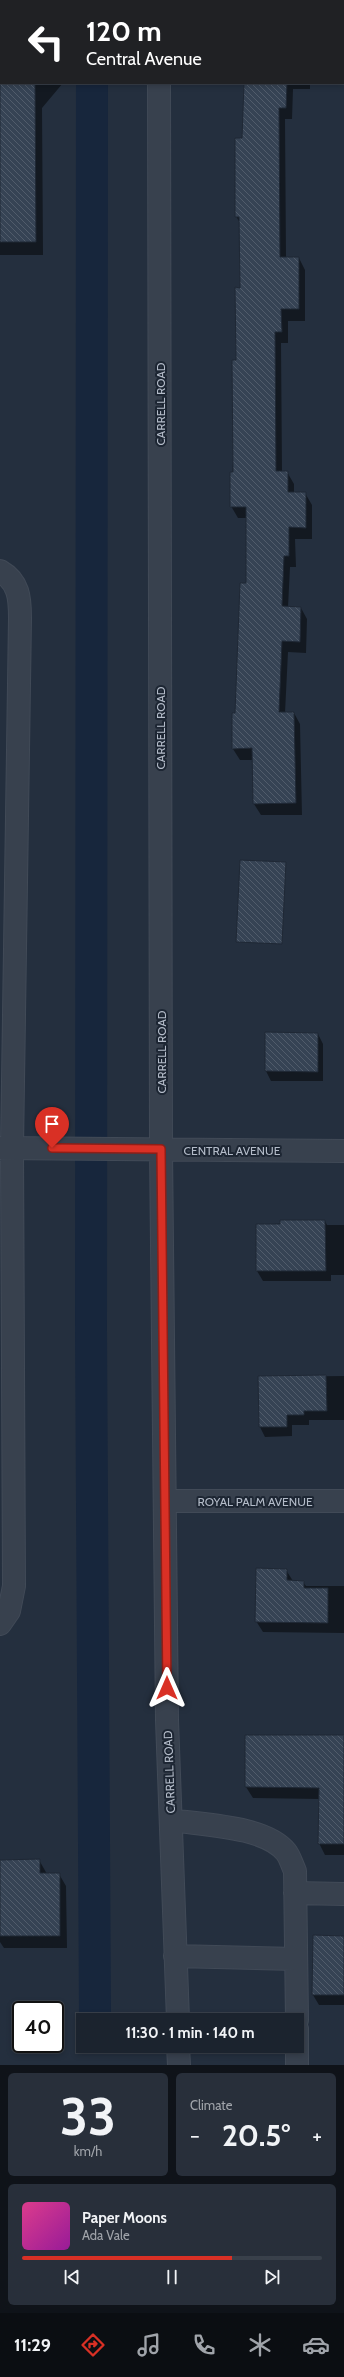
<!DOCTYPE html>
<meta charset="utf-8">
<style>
:root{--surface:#1b232e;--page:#282f3a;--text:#f1f3f6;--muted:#a0a4aa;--line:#39404a;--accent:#d93025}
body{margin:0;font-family:Cabin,sans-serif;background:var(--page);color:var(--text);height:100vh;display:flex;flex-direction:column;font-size:15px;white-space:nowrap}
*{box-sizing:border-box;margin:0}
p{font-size:13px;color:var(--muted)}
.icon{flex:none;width:22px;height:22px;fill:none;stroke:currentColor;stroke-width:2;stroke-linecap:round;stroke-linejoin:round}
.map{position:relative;height:2065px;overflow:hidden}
.side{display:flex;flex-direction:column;gap:8px;padding:8px;background:#0f1319;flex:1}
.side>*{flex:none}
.banner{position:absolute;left:0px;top:0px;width:344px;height:84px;box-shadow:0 2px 6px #0003,0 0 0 1px var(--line);background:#202124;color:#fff;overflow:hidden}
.speed{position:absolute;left:12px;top:2001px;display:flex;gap:8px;font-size:20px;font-weight:700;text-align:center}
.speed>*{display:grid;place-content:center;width:52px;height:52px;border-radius:50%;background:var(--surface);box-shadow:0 2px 6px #0003,0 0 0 1px var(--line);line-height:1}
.speed .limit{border:2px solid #111;border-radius:6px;background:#fff;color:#111}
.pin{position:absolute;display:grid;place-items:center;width:34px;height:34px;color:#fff;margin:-41px -17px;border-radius:50% 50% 50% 0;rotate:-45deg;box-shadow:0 0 4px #0007}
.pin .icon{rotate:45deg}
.me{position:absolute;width:44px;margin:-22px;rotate:0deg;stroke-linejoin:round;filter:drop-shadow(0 0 3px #0008)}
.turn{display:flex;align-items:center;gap:14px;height:84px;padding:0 20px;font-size:18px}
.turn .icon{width:52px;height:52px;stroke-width:2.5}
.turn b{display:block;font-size:28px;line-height:34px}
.big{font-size:30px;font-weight:700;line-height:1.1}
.side .card{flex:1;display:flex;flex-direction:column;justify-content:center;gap:6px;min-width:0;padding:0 14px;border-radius:6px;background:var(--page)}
.side .dial{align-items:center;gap:0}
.dial b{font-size:52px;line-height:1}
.song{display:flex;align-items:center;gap:12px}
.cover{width:48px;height:48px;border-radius:6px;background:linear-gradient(135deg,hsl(330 70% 55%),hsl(300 70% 35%))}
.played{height:4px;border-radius:2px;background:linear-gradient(90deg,var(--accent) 70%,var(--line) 70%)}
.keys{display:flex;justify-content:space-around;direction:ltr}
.heat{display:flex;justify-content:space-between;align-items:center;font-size:22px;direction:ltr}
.side .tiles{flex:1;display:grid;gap:8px;grid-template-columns:1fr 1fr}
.card:last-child{grid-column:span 2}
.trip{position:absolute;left:76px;top:2013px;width:228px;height:40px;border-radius:0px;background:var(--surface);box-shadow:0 2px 6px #0003,0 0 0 1px var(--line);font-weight:700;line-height:40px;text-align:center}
.menu{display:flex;height:64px;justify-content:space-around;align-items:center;background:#0b0e12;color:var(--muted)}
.menu .icon{width:28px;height:28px}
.menu .active{color:var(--accent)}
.menu b{font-size:18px;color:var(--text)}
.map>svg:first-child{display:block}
.shadow{fill:#0007}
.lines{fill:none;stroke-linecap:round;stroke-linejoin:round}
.canal{stroke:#17263c;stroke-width:32}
.building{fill:url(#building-back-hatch);stroke:#1f2835}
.minor-casing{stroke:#414a57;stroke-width:24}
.minor{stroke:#38414e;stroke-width:22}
.route-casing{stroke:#8d1f18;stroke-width:10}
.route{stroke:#d93025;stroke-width:7}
.labels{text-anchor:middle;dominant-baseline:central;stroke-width:4;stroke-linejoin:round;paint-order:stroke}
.street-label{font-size:12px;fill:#b4bcc9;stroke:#1d2633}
</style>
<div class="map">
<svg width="344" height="2065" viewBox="0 0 344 2065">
<defs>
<pattern id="building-back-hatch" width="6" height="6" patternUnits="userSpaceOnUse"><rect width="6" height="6" fill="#364354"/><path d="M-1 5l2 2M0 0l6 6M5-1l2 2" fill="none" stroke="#515c6b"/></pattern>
</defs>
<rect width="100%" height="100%" fill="#242f3e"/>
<path class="shadow" d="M 234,0 L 304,0 L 234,1 Z
M 0,58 L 1,83 L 63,83 L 42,108 L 43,255 L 0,255 Z
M 245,83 L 310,83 L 310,89 L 293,89 L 292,119 L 285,119 L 286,258 L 299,258 L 305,270 L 305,321 L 288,321 L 288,343 L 281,343 L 282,472 L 287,472 L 294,484 L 294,493 L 305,493 L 312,505 L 312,539 L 295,539 L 296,567 L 290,567 L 288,607 L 301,608 L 307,619 L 306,653 L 288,652 L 285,713 L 294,713 L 300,724 L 302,815 L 261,815 L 254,804 L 253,760 L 240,760 L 233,749 L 247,584 L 247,518 L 238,518 L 231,506 L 241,289 L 240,223 L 236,216 L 243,139 Z
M 266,1033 L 318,1034 L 323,1044 L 323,1081 L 271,1081 L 266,1071 Z
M 325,1221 L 327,1225 L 344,1225 L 344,1275 L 331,1275 L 331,1281 L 263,1281 L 257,1271 L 257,1225 Z
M 344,1376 L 344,1420 L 309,1420 L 309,1425 L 292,1425 L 292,1436 L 265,1437 L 260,1427 L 259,1377 Z
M 286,1570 L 293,1581 L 303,1582 L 306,1586 L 344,1586 L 344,1633 L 263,1632 L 256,1621 Z
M 344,1736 L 344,1855 L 325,1855 L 319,1843 L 319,1799 L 253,1798 L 246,1787 Z
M 39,1860 L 47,1874 L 59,1874 L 66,1886 L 67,1948 L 4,1948 L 0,1942 L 0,1861 Z
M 344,1937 L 344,2005 L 319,2005 L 313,1995 Z"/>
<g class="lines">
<path class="canal" d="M 92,1 L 92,0
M 92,83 L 91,1331 L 95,2013"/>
</g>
<path class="building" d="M 0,83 L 35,83 L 36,242 L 0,242 Z
M 244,83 L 287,83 L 286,108 L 279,108 L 280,257 L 299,257 L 299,309 L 281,309 L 282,332 L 275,332 L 276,471 L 288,471 L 288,492 L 306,492 L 306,528 L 289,527 L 289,556 L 284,556 L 282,606 L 301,607 L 300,642 L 282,641 L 279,712 L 294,712 L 296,803 L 253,804 L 252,748 L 232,749 L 232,713 L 235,713 L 240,583 L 246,583 L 246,507 L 230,507 L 230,472 L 233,472 L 232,360 L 236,360 L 235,287 L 240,288 L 239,217 L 235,217 L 235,138 L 242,138 Z
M 240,860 L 286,862 L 282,944 L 236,942 Z
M 265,1032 L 318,1033 L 318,1072 L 265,1071 Z
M 280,1220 L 325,1220 L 326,1271 L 256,1271 L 256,1224 L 280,1224 Z
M 326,1375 L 327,1411 L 304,1411 L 304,1415 L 287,1415 L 287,1427 L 259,1427 L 258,1376 Z
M 256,1568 L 287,1569 L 287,1580 L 304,1581 L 304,1588 L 328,1588 L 328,1623 L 255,1622 Z
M 245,1735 L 344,1735 L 344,1844 L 318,1844 L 319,1788 L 245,1787 Z
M 40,1859 L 40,1873 L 60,1873 L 60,1936 L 0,1936 L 0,1860 Z
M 313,1935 L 344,1936 L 344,1995 L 312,1995 Z"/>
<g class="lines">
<defs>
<path id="minor" d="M 18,0 L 18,1
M 159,0 L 159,1
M 0,46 L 1,46
M 159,83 L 161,1149 L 167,1720 L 178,2020
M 0,571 C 19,582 20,598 20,618 L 12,1148 L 14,1586 L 9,1611 L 0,1624
M 0,1148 L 344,1151
M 166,1501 L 344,1501
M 171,1820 C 203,1825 265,1826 286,1852 C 290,1857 292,1865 295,1871 L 297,2020
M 295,1893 L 344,1894
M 175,1956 L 296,1959
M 297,2029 L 297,2065
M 178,2046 L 179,2065"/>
</defs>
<use href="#minor" class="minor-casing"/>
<use href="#minor" class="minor"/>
</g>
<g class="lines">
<defs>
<path id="route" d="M 52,1148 L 161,1149 L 167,1688"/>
</defs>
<use href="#route" class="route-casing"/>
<use href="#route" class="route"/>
</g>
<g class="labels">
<g class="street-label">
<text transform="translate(160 404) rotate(-90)">CARRELL ROAD</text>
<text transform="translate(160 728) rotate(-90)">CARRELL ROAD</text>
<text transform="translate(161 1052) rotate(-90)">CARRELL ROAD</text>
<text x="232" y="1150">CENTRAL AVENUE</text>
<text x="255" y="1501">ROYAL PALM AVENUE</text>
<text transform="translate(169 1772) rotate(-92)">CARRELL ROAD</text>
</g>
</g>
</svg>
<div class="speed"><div class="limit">40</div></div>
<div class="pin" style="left:52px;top:1148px;background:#d93025"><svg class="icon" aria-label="arrive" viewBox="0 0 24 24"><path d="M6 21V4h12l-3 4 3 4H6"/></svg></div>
<svg class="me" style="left:167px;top:1688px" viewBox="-20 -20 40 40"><path d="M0-17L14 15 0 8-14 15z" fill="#d93025" stroke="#fff" stroke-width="4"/></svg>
<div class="trip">11:30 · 1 min · 140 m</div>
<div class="banner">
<div class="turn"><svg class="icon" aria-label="left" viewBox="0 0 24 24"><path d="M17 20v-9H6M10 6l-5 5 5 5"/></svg><div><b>120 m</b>Central Avenue</div></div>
</div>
</div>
<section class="side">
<div class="tiles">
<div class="card dial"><b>33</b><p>km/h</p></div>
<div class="card"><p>Climate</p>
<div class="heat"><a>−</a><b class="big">20.5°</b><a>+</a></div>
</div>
<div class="card">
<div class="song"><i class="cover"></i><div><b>Paper Moons</b><p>Ada Vale</p></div></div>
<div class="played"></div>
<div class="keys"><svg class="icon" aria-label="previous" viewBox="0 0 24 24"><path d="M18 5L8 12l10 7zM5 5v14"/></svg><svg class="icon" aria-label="pause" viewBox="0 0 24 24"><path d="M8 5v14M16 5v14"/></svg><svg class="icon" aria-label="next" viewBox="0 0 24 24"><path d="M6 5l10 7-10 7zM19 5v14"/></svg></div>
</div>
</div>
</section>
<nav class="menu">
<b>11:29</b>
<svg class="icon active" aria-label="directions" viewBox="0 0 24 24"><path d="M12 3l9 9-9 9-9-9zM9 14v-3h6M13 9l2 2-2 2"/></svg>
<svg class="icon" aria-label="music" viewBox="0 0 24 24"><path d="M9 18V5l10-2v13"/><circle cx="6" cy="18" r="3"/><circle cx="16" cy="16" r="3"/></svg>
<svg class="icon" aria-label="phone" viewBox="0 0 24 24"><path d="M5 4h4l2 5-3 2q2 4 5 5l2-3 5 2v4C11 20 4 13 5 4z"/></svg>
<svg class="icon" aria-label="climate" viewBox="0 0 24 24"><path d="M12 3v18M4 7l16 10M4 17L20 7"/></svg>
<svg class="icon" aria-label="car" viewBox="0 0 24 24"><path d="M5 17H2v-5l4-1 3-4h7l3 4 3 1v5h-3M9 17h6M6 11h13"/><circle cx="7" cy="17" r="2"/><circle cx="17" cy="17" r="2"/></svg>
</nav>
